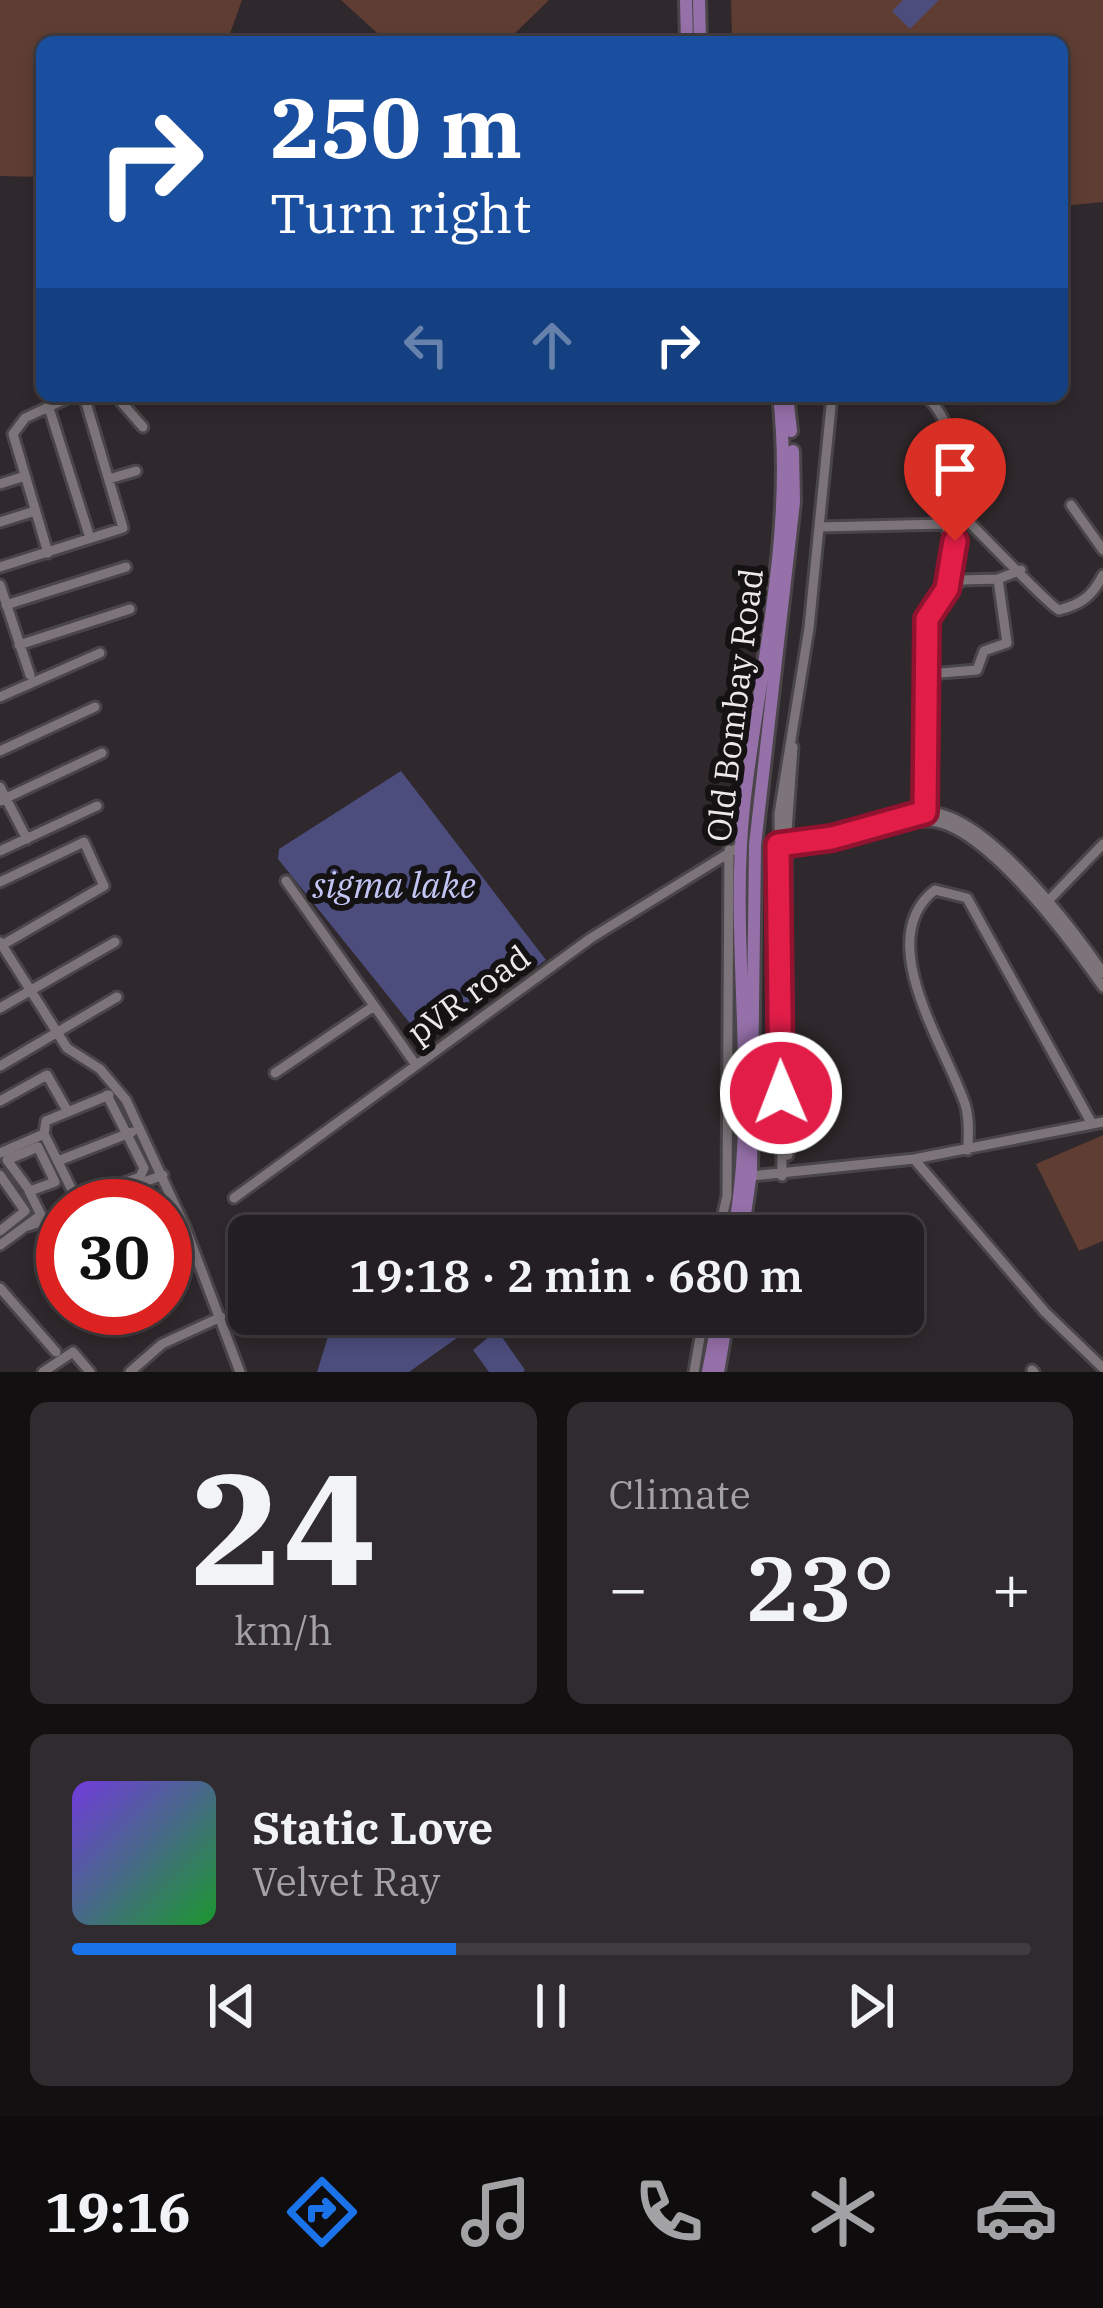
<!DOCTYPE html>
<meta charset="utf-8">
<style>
:root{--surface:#231e21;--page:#2f2b2e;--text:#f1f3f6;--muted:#a3a2a5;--line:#403c3f;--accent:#1a73e8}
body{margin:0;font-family:"IBM Plex Serif",serif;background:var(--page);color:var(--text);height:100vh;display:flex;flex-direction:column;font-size:45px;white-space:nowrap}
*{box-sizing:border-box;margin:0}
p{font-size:39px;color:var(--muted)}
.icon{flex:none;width:66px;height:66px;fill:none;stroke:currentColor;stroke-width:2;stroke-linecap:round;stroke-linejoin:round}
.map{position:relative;height:1372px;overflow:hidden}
.drawer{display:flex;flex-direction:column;gap:30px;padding:30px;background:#131012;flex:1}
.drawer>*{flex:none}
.hud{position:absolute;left:36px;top:36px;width:1032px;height:366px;border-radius:18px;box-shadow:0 6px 18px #0003,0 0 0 3px var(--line);background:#1a4fa0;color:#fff;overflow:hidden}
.speed{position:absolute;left:36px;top:1179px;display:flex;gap:24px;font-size:60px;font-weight:700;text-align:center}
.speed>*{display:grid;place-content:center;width:156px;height:156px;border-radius:50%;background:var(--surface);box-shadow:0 6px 18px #0003,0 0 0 3px var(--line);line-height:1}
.speed .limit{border:18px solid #d22;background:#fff;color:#111}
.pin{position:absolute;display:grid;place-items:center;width:102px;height:102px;color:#fff;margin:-123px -51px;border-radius:50% 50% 50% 0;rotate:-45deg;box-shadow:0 0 12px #0007}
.pin .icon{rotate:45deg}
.me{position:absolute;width:132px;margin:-66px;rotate:359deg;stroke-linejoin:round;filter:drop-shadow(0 0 9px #0008)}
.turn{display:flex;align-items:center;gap:42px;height:252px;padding:0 36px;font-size:54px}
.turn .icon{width:156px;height:156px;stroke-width:2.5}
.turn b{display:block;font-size:84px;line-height:102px}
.lanes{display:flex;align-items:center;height:114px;padding:0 36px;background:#0003;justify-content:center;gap:60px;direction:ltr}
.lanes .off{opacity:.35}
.big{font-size:90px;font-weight:600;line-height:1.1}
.drawer .card{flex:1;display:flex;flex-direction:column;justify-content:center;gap:18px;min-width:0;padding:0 42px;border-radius:18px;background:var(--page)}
.drawer .dial{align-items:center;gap:0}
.dial b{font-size:156px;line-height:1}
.song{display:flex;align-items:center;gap:36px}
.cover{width:144px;height:144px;border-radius:18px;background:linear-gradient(135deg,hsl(260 70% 55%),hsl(130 70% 35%))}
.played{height:12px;border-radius:6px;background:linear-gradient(90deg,var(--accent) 40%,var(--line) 40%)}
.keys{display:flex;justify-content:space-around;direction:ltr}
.heat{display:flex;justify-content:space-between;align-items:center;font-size:66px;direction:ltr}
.drawer .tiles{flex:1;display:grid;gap:30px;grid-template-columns:1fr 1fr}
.card:last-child{grid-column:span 2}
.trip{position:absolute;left:228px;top:1215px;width:696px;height:120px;border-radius:18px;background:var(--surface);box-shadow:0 6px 18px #0003,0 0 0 3px var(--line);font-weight:600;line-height:120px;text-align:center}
.menu{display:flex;height:192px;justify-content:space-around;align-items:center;background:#0e0c0d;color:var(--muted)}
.menu .icon{width:84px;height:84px}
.menu .on{color:var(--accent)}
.menu b{font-size:54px;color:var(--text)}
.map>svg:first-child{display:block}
.green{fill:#5f3d32}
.water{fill:#4c4d7c}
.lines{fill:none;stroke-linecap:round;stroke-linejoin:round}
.minor-casing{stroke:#4a4548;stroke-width:15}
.major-casing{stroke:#4a4548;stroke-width:18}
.minor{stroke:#7c7479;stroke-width:9}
.major{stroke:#9570a9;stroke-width:12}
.route-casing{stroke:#92132f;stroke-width:30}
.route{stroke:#e11d48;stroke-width:21}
.labels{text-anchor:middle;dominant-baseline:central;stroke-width:12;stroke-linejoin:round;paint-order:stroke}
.street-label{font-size:33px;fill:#ede8eb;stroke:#151214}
.water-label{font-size:36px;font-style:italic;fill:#c3c5f4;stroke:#151214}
</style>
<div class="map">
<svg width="1103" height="1372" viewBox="0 0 1103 1372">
<rect width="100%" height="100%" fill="#2f282c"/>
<path class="green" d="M 0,0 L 242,0 L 227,42 L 42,42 L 42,177 L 0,176 Z
M 341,0 L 549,0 L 506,42 L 387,42 Z
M 731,0 L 1103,0 L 1103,202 L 1062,206 L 1062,42 L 732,42 Z
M 1103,1135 L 1103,1241 L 1079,1251 L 1036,1164 Z"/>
<path class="water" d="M 903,0 L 939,0 L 910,29 L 892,11 Z
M 401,771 L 546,960 L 425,1042 L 278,859 L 279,849 Z
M 335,1314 L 482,1314 L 474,1326 L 409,1372 L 317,1372 Z
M 497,1330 L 525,1370 L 523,1372 L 489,1372 L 473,1350 Z"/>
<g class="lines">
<defs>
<path id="minor" d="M 116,396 L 143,427
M 926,396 C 953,421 962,471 953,506 C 970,522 1049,606 1059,610 C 1082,604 1092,596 1103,575
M 49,408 L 90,538
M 109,479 L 136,471
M 0,484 L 25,476
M 1071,505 L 1103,550
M 0,522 L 35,511
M 820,527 L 945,524
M 48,553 L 13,434 L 25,418 L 72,396
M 0,567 L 123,528 L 84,396
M 0,585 L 30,675
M 947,589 L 957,554 L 945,524 L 953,506
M 6,605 L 126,567
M 19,645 L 130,609
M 929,674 L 977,670 L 984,651 L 1007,643 L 998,579
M 0,697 L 100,653
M 0,751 L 95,707
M 0,787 L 27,839
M 0,801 L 102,753
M 925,812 L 928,612 L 962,580 L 998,579 L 1021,570
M 871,827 C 888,823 908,813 926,812 C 983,810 1074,929 1103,973
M 0,851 L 97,806
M 782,853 C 829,845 879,822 926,821 C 982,819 1073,944 1103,987
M 286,881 L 416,1065
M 0,882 L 84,842 L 104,886 L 2,945
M 1051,898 L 1103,844
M 0,942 L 67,1048 L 100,1069 L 126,1100 L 185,1227 L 240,1372
M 0,1008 L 115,942
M 0,1066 L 117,997
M 275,1073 L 374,1006
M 0,1101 L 47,1075 L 68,1112
M 44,1134 L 77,1200 L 140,1177 L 144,1168 L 107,1095
M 38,1147 L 55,1182 L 30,1191 L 7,1160 Z
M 968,1150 C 968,1135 970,1119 965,1104 C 946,1047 871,939 935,890 L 967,898 L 1092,1124
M 0,1153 L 44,1134 L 46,1121 L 109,1095
M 788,1155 L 786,845 L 793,747
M 914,1159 L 1045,1312 L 1103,1368
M 58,1161 L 132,1132
M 0,1175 L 25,1211 L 0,1231
M 751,1176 L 914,1159 L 1103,1122
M 782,1176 L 779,814 L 809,628 L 832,396
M 117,1192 L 163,1175
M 234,1198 L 591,938 L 742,845
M 28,1226 L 44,1221 L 29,1191
M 679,1236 L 720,1223
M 718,1236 L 727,1196 L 729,850
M 0,1245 L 41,1215
M 0,1288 L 56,1352
M 1032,1370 L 1034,1372
M 43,1372 L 73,1352 L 90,1372
M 130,1372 L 162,1344 L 221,1317
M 694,1372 L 704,1314"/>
<path id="major" d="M 686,0 L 687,42
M 699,0 L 700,42
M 787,396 L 791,431
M 733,1236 C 760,1094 729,948 744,806 C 759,668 795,535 779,396
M 742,1236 L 751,1172 L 755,845 L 794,502 L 793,451
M 708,1372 L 719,1314
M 718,1372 L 728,1314"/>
</defs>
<use href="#minor" class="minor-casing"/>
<use href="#major" class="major-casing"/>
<use href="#minor" class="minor"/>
<use href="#major" class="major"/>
</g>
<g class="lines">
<defs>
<path id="route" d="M 781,1093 L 778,845 L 832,838 L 925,812 L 927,619 L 947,589 L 955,541"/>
</defs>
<use href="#route" class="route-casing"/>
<use href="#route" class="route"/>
</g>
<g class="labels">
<g class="street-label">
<text transform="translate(734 705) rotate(-83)">Old Bombay Road</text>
<text transform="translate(468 994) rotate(-36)">pVR road</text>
</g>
<g class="water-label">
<text x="394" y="884">sigma lake</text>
</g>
</g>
</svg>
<div class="speed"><div class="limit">30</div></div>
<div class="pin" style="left:955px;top:541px;background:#d93025"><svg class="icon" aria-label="arrive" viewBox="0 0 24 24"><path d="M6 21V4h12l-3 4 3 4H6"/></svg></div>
<svg class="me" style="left:781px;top:1093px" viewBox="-20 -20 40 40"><circle r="17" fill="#e11d48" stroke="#fff" stroke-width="3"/><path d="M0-11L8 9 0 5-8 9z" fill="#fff"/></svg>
<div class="trip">19:18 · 2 min · 680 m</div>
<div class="hud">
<div class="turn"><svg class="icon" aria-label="right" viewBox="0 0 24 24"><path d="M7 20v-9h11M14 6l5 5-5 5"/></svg><div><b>250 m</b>Turn right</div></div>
<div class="lanes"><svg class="icon off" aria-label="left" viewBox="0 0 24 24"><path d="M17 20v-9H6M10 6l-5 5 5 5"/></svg><svg class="icon off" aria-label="ahead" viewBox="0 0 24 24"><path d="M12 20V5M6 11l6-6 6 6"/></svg><svg class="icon" aria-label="right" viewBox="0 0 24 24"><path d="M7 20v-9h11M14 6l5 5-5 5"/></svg></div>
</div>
</div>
<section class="drawer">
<div class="tiles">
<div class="card dial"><b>24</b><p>km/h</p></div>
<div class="card"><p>Climate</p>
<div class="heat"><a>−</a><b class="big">23°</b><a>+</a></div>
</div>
<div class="card">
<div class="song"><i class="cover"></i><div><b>Static Love</b><p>Velvet Ray</p></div></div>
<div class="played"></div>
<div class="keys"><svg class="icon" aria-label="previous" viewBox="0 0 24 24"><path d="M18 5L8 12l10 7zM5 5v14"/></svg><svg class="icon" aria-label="pause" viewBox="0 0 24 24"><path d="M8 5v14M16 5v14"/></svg><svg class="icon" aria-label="next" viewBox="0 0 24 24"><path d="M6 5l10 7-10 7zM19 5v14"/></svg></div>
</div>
</div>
</section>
<nav class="menu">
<b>19:16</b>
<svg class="icon on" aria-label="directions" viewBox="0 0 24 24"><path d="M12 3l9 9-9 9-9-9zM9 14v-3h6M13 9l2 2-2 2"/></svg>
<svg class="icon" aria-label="music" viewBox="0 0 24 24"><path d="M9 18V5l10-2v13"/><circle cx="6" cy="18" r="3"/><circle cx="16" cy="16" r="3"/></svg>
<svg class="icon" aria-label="phone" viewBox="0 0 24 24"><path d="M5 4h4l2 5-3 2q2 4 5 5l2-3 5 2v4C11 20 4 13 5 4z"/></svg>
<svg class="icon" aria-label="climate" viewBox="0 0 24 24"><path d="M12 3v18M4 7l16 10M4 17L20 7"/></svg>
<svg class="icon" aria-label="car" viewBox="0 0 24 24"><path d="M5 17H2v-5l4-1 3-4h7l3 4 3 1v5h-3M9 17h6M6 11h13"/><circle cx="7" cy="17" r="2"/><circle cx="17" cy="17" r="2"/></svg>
</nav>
